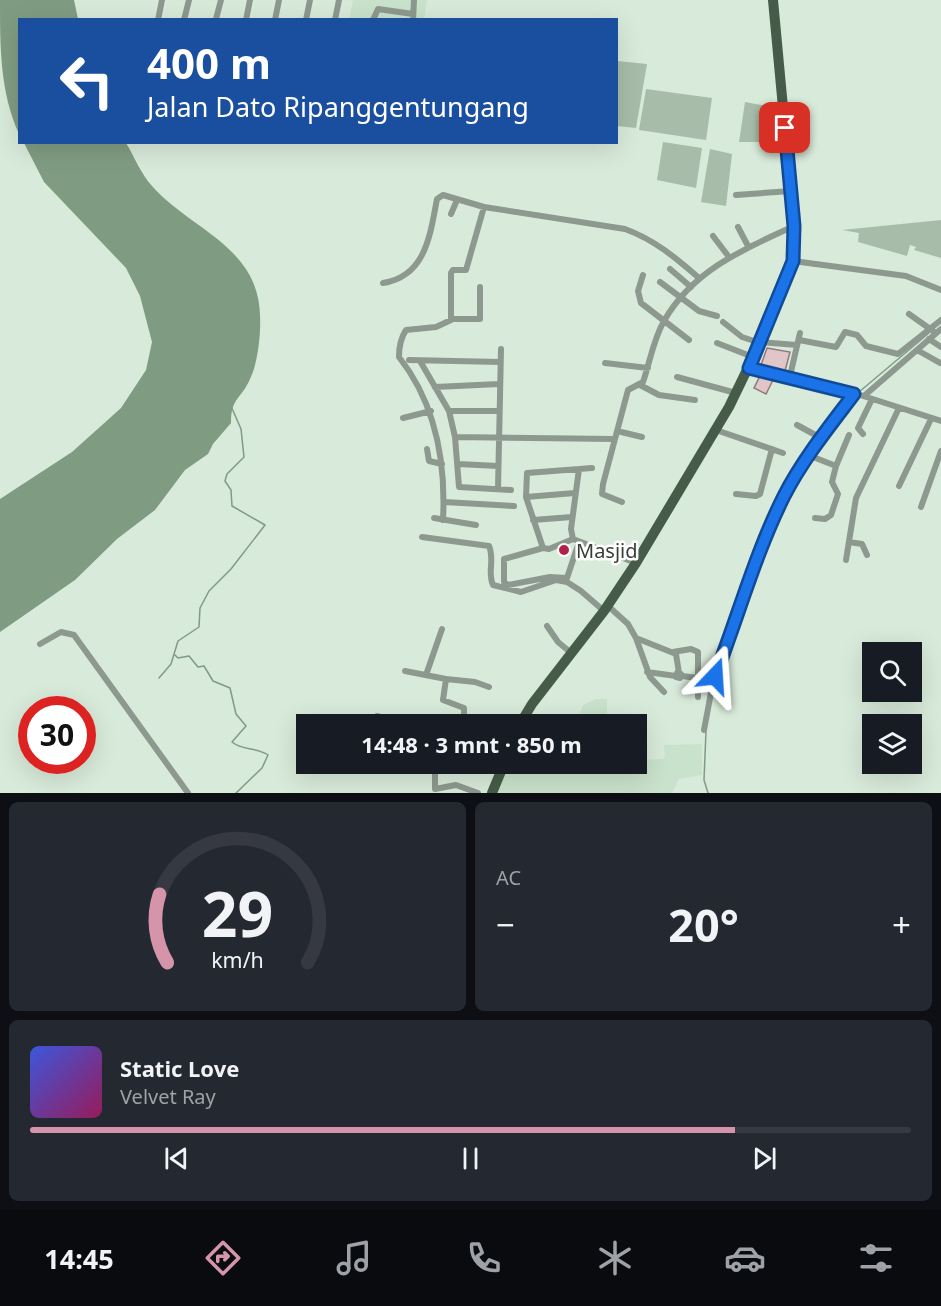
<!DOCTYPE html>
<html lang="id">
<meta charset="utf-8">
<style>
:root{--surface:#171b24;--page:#242831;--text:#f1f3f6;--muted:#9ea1a6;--line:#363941;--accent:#d594aa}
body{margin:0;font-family:"Noto Sans",sans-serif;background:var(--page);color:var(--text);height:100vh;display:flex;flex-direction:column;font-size:22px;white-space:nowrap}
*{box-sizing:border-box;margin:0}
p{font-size:20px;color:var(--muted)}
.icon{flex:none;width:33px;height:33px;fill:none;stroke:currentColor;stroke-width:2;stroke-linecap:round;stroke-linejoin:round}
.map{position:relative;height:793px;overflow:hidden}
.side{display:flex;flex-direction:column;gap:9px;padding:9px;background:#0d0f14;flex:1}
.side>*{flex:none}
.hud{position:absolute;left:18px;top:18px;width:600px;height:126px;border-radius:0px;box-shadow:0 6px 24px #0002;background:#1a4fa0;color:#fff;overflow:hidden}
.buttons{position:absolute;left:862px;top:642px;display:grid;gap:12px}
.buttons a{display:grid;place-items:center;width:60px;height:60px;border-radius:0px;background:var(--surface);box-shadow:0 6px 24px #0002;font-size:30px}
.speed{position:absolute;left:18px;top:696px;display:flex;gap:12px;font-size:30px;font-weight:700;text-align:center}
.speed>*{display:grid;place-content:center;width:78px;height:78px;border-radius:50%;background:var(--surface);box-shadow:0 6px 24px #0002;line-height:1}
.speed .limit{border:9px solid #d22;background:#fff;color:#111}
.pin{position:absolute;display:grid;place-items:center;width:51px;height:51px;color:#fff;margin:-26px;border-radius:12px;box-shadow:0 3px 9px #0006}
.me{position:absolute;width:66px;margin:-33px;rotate:20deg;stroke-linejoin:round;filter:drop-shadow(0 0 4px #0008)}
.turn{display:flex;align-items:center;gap:21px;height:126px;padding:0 30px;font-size:27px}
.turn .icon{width:78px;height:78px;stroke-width:2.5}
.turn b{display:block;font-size:42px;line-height:51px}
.big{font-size:45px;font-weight:700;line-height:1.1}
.side .tile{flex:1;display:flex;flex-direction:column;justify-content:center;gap:9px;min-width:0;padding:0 21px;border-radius:9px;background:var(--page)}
.side .dial{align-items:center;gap:0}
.dial svg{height:156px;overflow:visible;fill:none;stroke:var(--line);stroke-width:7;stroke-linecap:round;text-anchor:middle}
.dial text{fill:var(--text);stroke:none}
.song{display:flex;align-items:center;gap:18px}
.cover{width:72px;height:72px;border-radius:9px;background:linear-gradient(135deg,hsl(230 70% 55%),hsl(330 70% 35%))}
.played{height:6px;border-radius:3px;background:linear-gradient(90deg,var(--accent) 80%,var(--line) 80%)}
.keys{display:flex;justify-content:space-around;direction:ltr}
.heat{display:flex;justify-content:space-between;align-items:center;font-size:33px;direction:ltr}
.side .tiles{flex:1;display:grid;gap:9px;grid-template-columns:1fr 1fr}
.tile:last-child{grid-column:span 2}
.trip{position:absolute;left:296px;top:714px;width:351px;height:60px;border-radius:0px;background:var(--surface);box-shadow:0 6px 24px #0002;font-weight:700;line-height:60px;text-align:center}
.dock{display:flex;height:96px;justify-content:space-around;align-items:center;background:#090b0e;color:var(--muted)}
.dock .icon{width:42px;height:42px}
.dock .on{color:var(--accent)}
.dock b{font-size:27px;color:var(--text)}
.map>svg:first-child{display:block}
.built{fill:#c9e2cb}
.green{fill:#a7bda9}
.water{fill:#7f9c82}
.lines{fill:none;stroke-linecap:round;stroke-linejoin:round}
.stream{stroke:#7f9c82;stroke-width:1.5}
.building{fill:#e0c6c9;stroke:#91797c;stroke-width:1.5}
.minor{stroke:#8d998e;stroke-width:6}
.primary{stroke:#465c48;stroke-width:10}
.route-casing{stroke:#114b97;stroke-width:15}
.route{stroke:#1a73e8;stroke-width:10}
.poi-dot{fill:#b2204c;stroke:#fff;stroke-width:2}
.labels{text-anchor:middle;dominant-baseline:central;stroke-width:5;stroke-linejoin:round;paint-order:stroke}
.poi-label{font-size:20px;fill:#383f38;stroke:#fff;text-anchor:start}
</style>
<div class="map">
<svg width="941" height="793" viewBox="0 0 941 793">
<rect width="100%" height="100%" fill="#d8ead9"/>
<path class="built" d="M 353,0 L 427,0 L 424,19 L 349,20 Z
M 596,699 L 607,699 L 607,724 L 576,724 L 583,705 Z
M 702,744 L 702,775 L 679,779 L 672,793 L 497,793 L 510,764 L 636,764 L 636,760 L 663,759 L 665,757 L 664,745 Z"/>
<path class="green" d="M 617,61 L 647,64 L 636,128 L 617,126 Z
M 646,89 L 712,98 L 706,140 L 639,130 Z
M 745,102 L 772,107 L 774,142 L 739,142 Z
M 663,142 L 702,148 L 696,188 L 657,180 Z
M 710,149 L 732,154 L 726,206 L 701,202 Z
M 941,220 L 941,258 L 914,250 L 916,247 L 910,245 L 907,256 L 858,242 L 859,233 L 842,230 Z"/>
<path class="water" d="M 0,0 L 74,0 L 78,19 L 20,20 L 19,134 C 0,92 0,47 0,0 Z
M 24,143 L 126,143 C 134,156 141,174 152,186 C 191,230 258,246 260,315 C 261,333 258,363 250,379 C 241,400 231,397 231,423 L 213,444 L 208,454 L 185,470 L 155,510 L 117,539 L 75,580 L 0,632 L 0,499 L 72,452 L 121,408 L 146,370 L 152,342 L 140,296 L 126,268 L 44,182 Z"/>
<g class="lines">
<path class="stream" d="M 859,392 L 929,333
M 834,426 L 857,396
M 768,539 L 811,459
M 175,655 L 178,658 L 189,656 L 198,667 L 204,666 L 213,681 L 230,688 L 236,714 L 246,726 L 232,742 C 243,751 256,747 268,755 L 262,768 L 236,793
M 159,678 L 171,664 L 178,641 L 199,627 L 200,608 L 209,591 L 231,569 L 265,525 L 232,506 L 231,490 L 225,481 L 227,474 L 244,457 L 241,429 L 231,406
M 706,731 L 704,780 L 708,793"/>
</g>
<path class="building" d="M 767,348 L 790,352 L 785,371 L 761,365 Z
M 760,376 L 773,380 L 766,394 L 754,388 Z"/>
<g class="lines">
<path class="minor" d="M 216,19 L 221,0
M 158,20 L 162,0
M 184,20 L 189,0
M 246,20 L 250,0
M 275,20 L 279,0
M 306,20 L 310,0
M 335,20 L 339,0
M 373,20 L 378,9 L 413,14
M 413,20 L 414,0
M 736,195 L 791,191
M 451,214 L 457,200
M 738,227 L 748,246
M 713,236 L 729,257
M 793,261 L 906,276 L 941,290
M 670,269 L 691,287
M 643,275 L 638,291 L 641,303 L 689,340
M 660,282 L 699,311 L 717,316
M 383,283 C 426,276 430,235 437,199 L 443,195 L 484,207 L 625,229 C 655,240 676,258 699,278
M 909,314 L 933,331
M 451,319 L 480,319 L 480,287
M 723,322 L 742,337 L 760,343
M 929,339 L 941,347
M 799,340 L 836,347 L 845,332 L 857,335 L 866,346 L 898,354 L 941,320
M 760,342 L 797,345
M 717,343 L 753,357
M 917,350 L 940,363
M 409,360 L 500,362
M 420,361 L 449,411 L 455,437 L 459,487 L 511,490
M 605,363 L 648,368
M 749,368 L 857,394 L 941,421
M 677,377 L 736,393
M 789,380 L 800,333
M 640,385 L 659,395 L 695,400
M 435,387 L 499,384
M 864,396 L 941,329
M 449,411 L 499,411
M 403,418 L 431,411
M 797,425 L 821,438
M 716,430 L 783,453
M 617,431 L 642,437
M 863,434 L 858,428 L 872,399
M 455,437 L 614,439
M 427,449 L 429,461 L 442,464
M 808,455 L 836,466 L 832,482 L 838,494 L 831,515 L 825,519 L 815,518
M 458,464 L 498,466
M 836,466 L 849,435
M 579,469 L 571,529 L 573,539 L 636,563
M 899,486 L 931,419
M 498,489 L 501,349
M 736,494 L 756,496 L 760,494 L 772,449
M 526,497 L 575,493
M 444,502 L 514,506
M 622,502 L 602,494 L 603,484 L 628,390 L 643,382 C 650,362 653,340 664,321 C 693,270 744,249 794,226
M 921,507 L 941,451
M 434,518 L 476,525
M 443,520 C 446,461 436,404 399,357 C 399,347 400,339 406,330 L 436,327 L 451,320 L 451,273 L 453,270 L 466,270 L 484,207
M 533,520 L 572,517
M 422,537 L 489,546 C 495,560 487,572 493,585 L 521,592 L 556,580 L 567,582 L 581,591 L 604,611
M 573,539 L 549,549 L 543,548 L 526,497 L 527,473 L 592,468
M 849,542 L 862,544 L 867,555
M 543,548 L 504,559 L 504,582 L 508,585 L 550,577 L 567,578 L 579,542
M 846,560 L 856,498 L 899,408
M 607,605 L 628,624 L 636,638 L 676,654 L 679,673
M 547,626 L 558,642 L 570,652
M 636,638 L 650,677 L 664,692
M 40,644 L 61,632 L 74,635 L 188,793
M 673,652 L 691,649 L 698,652 L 698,697
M 405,671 L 446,679 L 443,700 L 464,708 L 464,724
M 647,672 L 676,676
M 677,673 L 681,674 L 680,678 L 676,677 Z
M 426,675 L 442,629
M 682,676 L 698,678
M 446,679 L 475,682 L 489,687
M 377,716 L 404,724
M 704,730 L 713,682 L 765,538 L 802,465 L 854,394
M 385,764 L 393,767 L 398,764
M 435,764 L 435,789 L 456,785 L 478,793"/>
<path class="primary" d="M 520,724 L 532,704 L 604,611 L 636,563 L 729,407 L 760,343 L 793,261 L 794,226 L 773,0
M 492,793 L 504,764"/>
</g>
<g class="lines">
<defs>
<path id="route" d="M 715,676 C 738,617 755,554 784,496 C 803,459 829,427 854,394 L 749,368 L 793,261 L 794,226 L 785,128"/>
</defs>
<use href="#route" class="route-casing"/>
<use href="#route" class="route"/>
</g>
<circle class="poi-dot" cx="564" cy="550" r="6"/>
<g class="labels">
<g class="poi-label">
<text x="576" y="550">Masjid</text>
</g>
</g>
</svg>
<div class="buttons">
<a><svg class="icon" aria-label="search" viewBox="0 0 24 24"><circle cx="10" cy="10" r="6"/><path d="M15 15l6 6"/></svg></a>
<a><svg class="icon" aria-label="layers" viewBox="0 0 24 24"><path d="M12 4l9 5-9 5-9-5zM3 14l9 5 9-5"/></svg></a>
</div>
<div class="speed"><div class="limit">30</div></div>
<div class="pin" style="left:785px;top:128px;background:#d93025"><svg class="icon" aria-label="arrive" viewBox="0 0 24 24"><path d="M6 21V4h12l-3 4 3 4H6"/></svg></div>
<svg class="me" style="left:715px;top:676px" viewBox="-20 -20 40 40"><path d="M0-17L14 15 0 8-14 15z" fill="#1a73e8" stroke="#fff" stroke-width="4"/></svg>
<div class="trip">14:48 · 3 mnt · 850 m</div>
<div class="hud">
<div class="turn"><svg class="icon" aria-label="left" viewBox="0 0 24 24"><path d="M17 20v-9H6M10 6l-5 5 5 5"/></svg><div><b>400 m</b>Jalan Dato Ripanggentungang</div></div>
</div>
</div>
<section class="side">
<div class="tiles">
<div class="tile dial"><svg viewBox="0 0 100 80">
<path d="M14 69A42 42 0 1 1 86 69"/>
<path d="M14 69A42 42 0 0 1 10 34" stroke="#d594aa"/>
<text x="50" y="56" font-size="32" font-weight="700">29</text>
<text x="50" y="72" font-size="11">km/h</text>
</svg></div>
<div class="tile"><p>AC</p>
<div class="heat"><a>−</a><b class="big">20°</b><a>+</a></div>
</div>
<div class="tile">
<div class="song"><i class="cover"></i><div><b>Static Love</b><p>Velvet Ray</p></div></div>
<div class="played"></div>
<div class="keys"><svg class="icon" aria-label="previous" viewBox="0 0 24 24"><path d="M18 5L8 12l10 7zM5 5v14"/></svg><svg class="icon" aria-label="pause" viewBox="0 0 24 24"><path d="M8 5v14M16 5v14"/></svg><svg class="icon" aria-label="next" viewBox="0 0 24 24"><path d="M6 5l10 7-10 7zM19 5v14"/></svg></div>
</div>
</div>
</section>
<nav class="dock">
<b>14:45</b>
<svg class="icon on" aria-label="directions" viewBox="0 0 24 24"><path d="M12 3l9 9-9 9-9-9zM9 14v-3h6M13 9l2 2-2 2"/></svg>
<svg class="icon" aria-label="music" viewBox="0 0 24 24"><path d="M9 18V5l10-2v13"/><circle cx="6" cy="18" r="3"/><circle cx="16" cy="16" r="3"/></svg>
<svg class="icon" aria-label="phone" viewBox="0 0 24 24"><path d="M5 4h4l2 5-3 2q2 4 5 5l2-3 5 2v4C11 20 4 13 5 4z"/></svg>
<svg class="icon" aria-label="climate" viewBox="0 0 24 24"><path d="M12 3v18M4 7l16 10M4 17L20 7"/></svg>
<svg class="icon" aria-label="car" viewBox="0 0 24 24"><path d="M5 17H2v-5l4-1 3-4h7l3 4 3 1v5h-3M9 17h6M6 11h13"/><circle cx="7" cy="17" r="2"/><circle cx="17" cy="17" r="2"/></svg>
<svg class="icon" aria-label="filters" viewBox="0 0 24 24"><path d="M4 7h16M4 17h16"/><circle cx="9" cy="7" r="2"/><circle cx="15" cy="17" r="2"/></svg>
</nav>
